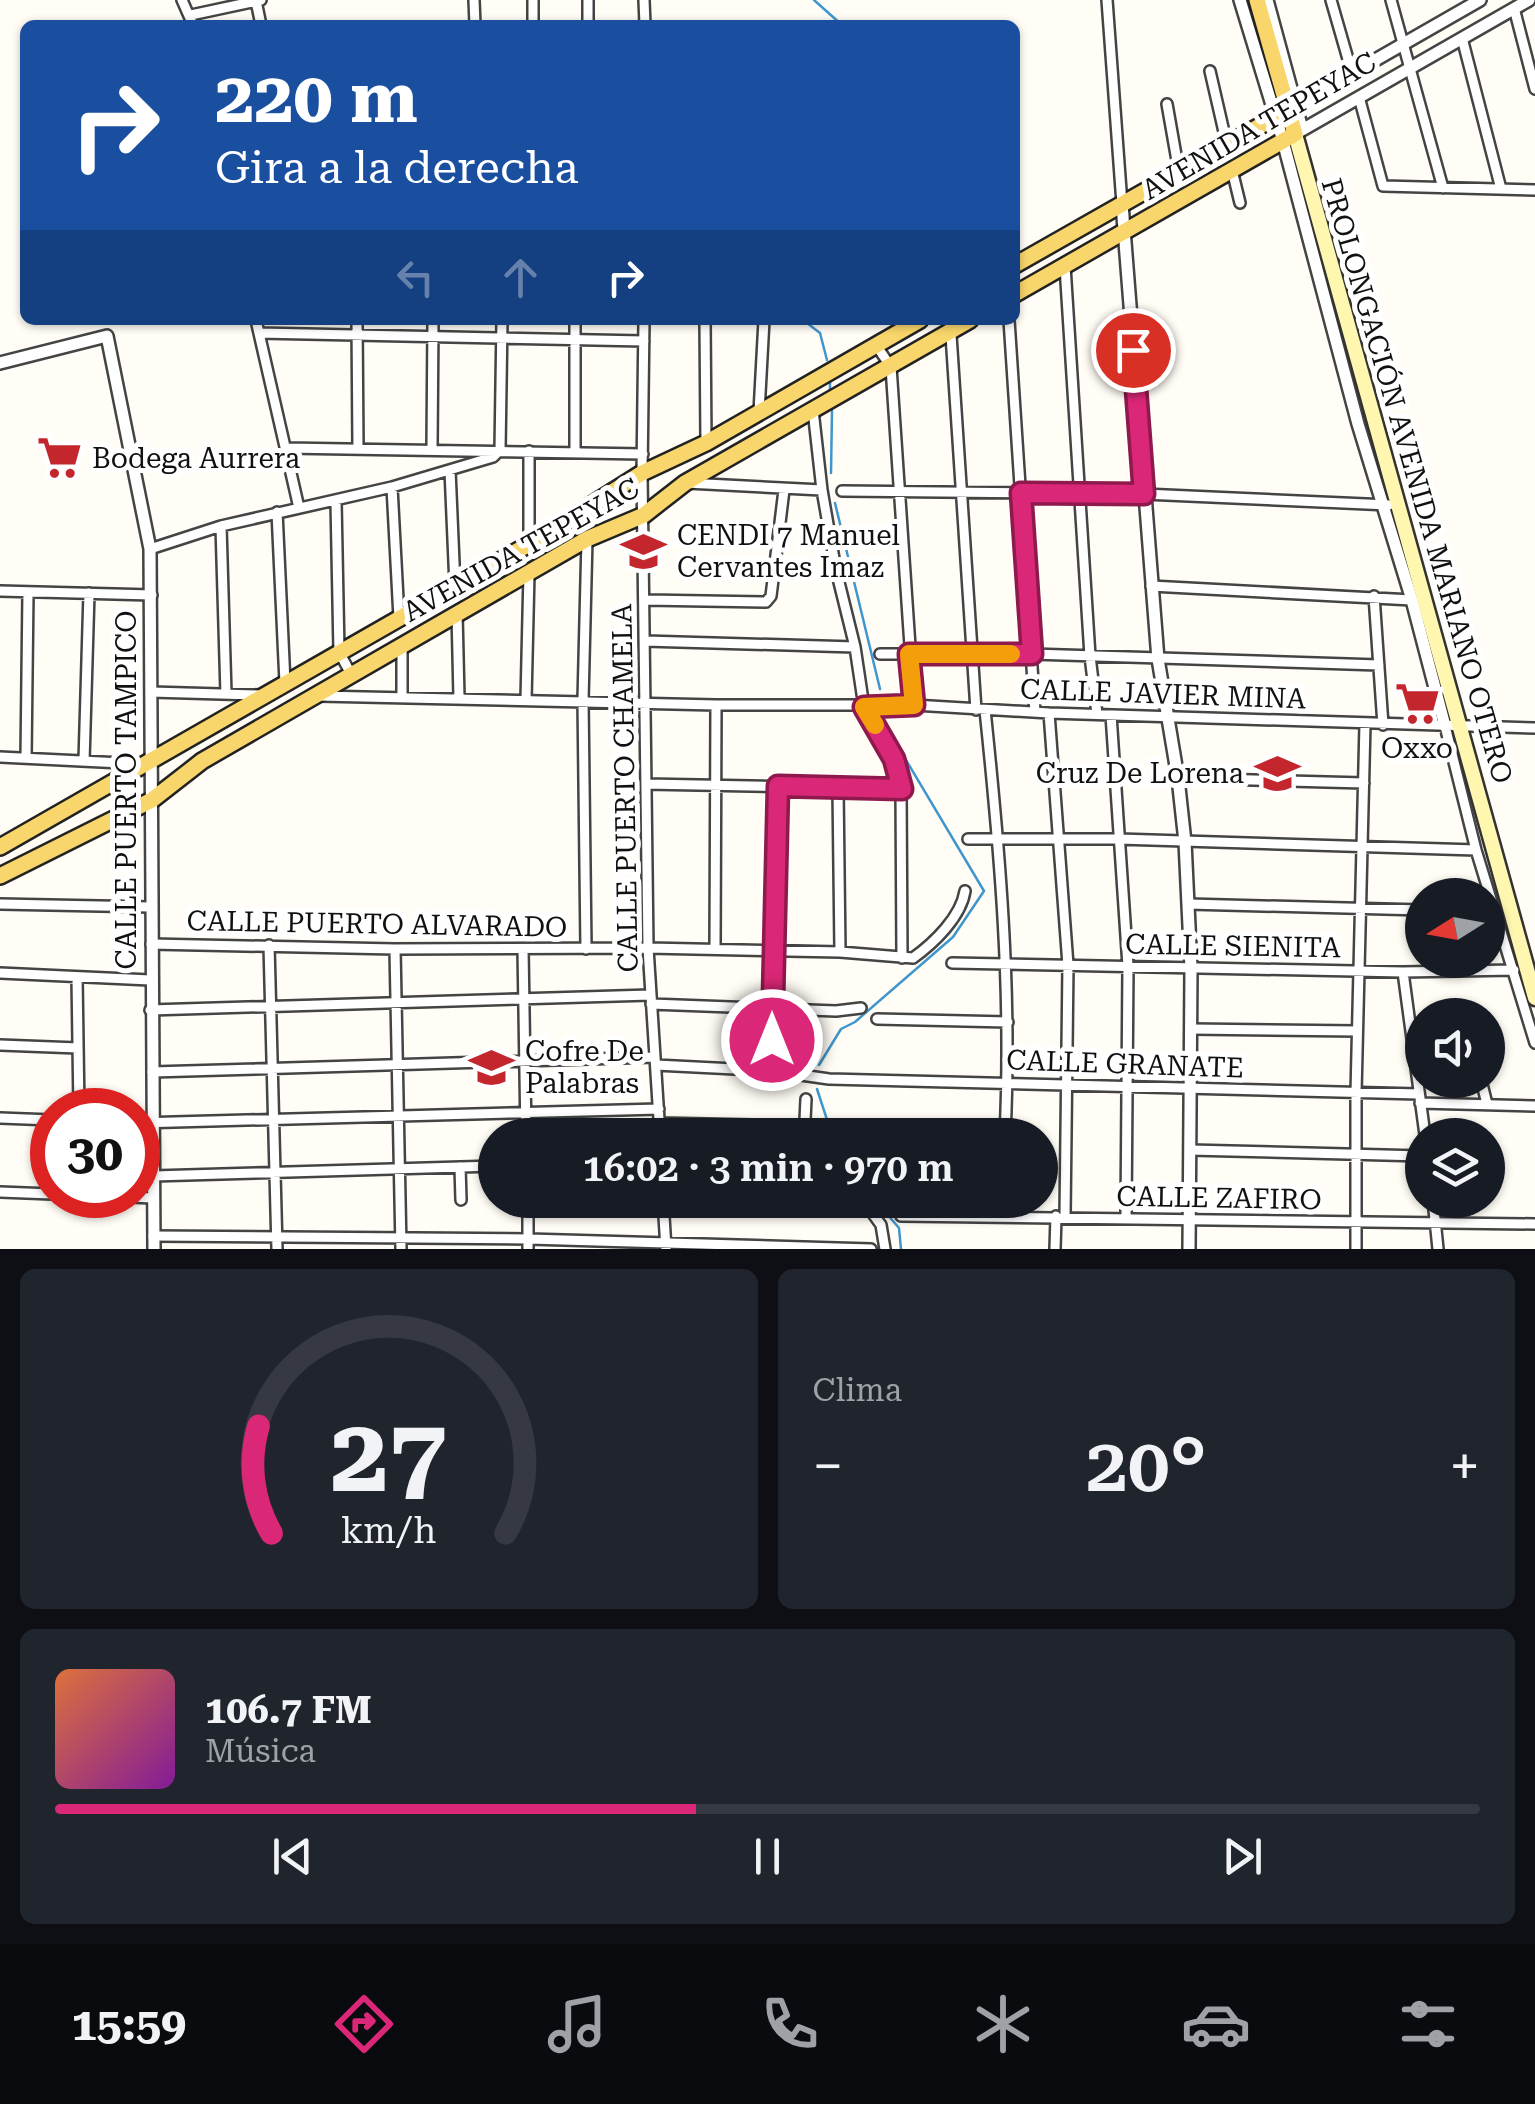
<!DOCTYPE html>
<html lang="es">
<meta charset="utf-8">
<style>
:root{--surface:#171b24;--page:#20242c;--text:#f1f3f6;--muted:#9ea1a6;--line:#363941;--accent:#db2777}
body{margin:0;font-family:"Roboto Serif",serif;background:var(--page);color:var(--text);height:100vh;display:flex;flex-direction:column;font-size:38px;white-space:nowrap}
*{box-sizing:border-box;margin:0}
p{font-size:32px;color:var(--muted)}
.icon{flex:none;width:55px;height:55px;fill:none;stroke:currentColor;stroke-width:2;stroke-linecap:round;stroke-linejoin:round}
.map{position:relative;height:1249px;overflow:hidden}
.drawer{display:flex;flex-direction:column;gap:20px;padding:20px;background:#0d0f14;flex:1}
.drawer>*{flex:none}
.hud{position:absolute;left:20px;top:20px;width:1000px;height:305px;border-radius:15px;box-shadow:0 2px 8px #0004;background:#1a4fa0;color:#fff;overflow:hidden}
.needle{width:65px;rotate:259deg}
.controls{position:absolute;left:1405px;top:878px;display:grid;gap:20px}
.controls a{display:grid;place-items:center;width:100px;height:100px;border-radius:50%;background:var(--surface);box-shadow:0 2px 8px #0004;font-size:50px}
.speed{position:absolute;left:30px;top:1088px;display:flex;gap:20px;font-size:50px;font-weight:700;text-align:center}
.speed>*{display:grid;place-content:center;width:130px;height:130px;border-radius:50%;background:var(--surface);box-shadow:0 2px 8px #0004;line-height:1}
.speed .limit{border:15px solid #d22;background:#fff;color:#111}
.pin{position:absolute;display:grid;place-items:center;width:85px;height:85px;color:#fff;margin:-42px;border:5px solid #fff;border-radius:50%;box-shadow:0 2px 10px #0007}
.me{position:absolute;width:110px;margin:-55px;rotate:0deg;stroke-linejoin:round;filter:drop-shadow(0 0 8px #0008)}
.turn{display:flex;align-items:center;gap:35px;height:210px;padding:0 30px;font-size:45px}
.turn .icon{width:130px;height:130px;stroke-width:2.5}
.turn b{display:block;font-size:70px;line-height:85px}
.lanes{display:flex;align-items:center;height:95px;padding:0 30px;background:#0003;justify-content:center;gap:50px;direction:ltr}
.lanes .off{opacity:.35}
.big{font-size:75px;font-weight:600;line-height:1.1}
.drawer .tile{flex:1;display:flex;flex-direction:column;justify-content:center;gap:15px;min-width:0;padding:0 35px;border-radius:15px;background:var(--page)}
.drawer .dial{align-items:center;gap:0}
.dial svg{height:260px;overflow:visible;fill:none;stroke:var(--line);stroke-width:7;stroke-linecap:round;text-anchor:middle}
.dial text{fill:var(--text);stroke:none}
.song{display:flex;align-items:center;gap:30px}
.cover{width:120px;height:120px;border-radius:15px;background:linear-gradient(135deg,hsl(20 70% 55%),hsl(290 70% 35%))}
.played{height:10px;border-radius:5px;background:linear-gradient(90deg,var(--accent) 45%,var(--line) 45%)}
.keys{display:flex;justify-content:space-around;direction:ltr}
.heat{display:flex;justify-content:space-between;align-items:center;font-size:55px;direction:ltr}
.drawer .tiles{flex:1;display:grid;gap:20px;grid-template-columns:1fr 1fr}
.tile:last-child{grid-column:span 2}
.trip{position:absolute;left:478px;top:1118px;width:580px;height:100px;border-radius:50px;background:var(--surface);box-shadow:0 2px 8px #0004;font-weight:600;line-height:100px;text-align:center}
.menu{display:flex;height:160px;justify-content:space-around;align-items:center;background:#090b0e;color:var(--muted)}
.menu .icon{width:70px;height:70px}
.menu .selected{color:var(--accent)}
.menu b{font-size:45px;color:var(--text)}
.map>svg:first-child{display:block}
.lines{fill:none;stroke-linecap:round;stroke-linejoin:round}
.stream{stroke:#3f96cf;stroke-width:2.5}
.minor-casing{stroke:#444;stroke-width:14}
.tertiary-casing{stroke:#444;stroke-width:16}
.secondary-casing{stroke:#333;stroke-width:19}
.primary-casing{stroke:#222;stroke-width:20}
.minor{stroke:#fff;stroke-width:9}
.tertiary{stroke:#fff;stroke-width:11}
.secondary{stroke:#fff6b0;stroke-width:14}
.primary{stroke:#f9d66b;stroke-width:15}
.route-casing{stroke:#8e194d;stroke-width:25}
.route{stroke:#db2777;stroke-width:18}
.slow{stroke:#f59e0b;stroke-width:18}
.labels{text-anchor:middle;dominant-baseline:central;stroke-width:10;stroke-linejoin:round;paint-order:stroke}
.street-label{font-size:28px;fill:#111;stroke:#fff}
.poi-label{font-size:28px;fill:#111;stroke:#fff;text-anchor:start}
</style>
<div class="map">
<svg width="1535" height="1249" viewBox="0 0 1535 1249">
<rect width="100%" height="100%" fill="#fffdf5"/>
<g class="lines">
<path class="stream" d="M 814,0 L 842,25
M 803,320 L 820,333 L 827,360
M 830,378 L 830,391
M 831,473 L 832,411
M 835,503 L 880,689
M 819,1065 L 841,1029 L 855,1022 L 953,937 L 984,891 L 878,713
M 817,1089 L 832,1135
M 875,1200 L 899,1228 L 901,1249"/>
<defs>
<path id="minor" d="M 182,0 L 193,25
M 474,0 L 475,25
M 533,0 L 533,25
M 588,0 L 588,25
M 644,0 L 645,25
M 1107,0 L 1122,204
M 1331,0 L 1352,73
M 1391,0 L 1443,188
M 256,1 L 261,25
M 1514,8 L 1535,89
M 191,15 L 261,0
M 1462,38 L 1501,189
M 1210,71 L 1227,145
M 1359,97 L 1383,186 L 1535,190
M 1167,104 L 1179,172
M 1232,170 L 1240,203
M 1065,266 L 1090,656 L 1097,714
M 256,320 L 299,508
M 357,320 L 358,449
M 575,320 L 575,452
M 644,320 L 642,473 L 648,948 L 660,1135
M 705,320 L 706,442
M 950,320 L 976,710
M 1009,320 L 1035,712
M 259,333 L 644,341
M 876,345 L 891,367 L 914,705
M 813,410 L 822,490 L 836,570 L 855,647 L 864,707 L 894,759 L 901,789 L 902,958
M 759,412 L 764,320
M 286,448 L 643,454
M 432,448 L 433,320
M 450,470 L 455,586
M 687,483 L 822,490
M 392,487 L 399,618
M 842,491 L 1144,494 L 1389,505
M 336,501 L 339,652 L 351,674
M 277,512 L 285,683
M 221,526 L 226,694
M 529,544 L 529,451
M 150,549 L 221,526 L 392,487 L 493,457 L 500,450 L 502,320
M 1151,586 L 1412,600
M 0,591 L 152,595
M 1374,596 L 1383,725
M 646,600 L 766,602 L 771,596 L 784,490
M 457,613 L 459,698
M 645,641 L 855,647
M 402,646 L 402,698
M 880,654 L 1032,654 L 1379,665
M 151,692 L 259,695
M 319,696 L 716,705 L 914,705 L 1049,713 L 1535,728
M 526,700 L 529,573
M 985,710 C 1000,852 1012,992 1005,1135
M 1049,713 L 1068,965 L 1065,1216
M 1111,715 L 1128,966 L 1126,1218
M 1445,726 L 1476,850 L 1535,1043
M 0,757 L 142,764
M 26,758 L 28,592
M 84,761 L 89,593
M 1178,778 L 1364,783
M 646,784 L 901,789
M 838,788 L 840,952
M 968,839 L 1119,839 L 1476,850
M 0,904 L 150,907
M 1188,904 L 1422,910
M 151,944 L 395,949 L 648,948 L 840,952 L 913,958 C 934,943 961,917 965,891
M 269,945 L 277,1249
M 395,949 L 401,1249
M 523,949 L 526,1135
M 586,949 L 583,700 L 587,539
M 715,949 L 716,705
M 952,963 L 1403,972 L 1514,970
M 1403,972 L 1425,1135
M 0,973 L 150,980
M 77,977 L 79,1110
M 651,1004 L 836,1011 L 861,1008
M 150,1010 L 650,995
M 1463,1013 L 1464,1015
M 877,1019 L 1008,1022
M 1191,1029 L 1357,1031
M 0,1045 L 78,1048
M 656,1065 L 773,1071 L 829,1079 L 1419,1094
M 773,1071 L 771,1009 L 778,786
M 152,1072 L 655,1057
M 1481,1080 L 1487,1104
M 806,1099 L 805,1120 L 810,1135
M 1420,1103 L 1535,1106
M 0,1118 L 52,1120
M 138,1123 L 659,1109
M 660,1123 L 806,1126
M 1190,1150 L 1422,1156
M 460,1167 L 461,1200
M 153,1176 L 495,1166
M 0,1192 L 52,1194
M 84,1195 L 153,1198
M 528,1200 L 528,1249
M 597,1200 L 597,1204
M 663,1200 L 666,1249
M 863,1200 L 881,1225 L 885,1249
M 1004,1200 L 1004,1215
M 1433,1200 L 1438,1249
M 901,1216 L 1535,1224
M 153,1236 L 529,1239 L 871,1249
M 1055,1249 L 1056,1216
M 1356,1249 L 1356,1093 L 1365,724"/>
<path id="tertiary" d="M 1240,0 L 1283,141 L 1358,424 L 1412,600 L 1445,726
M 1267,0 L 1302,129
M 1288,110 L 1480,0
M 1295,134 L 1529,0
M 1122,204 L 1158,659 L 1178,778 L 1185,842 L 1191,968 L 1189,1249
M 0,363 L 107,336 L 150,549 L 154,1249"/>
<path id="secondary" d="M 1295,134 L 1535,998"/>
<path id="primary" d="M 1015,265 L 1288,110
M 1015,294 L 1295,134 L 1257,0
M 0,847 L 531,543 L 642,473 L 706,443 L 920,320
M 0,876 L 152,800 L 202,761 L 587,539 L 644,515 L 685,483 L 970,320"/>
</defs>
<use href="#minor" class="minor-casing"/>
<use href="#tertiary" class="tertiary-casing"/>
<use href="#secondary" class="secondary-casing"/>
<use href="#primary" class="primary-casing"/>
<use href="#minor" class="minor"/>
<use href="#tertiary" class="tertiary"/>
<use href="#secondary" class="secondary"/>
<use href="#primary" class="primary"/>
</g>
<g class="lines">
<defs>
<path id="route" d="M 772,1040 L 778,786 L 902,789 L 894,759 L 864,707 L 914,705 L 909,654 L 1032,654 L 1021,493 L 1144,494 L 1133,350"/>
</defs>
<use href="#route" class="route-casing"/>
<use href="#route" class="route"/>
<path class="slow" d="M 875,725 L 864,707 L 914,705 L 909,654 L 1011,654"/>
</g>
<defs>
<symbol id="supermarket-bare" viewBox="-9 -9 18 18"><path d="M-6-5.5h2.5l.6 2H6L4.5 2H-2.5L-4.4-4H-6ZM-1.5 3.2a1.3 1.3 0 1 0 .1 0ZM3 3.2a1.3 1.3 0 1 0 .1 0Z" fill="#c4262e" stroke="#fff" stroke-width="2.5" paint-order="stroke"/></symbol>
<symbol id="school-bare" viewBox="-9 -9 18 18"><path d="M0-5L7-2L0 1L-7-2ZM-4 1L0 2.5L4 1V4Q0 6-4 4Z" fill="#c4262e" stroke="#fff" stroke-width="2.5" paint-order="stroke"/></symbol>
</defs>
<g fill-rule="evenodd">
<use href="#supermarket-bare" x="28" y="426" width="63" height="63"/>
<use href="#school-bare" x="612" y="520" width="63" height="63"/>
<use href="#supermarket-bare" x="1386" y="672" width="63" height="63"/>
<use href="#school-bare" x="1246" y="742" width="63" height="63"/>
<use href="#school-bare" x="460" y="1036" width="63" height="63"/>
</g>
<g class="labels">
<g class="street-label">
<text transform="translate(1259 126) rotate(-30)">AVENIDA TEPEYAC</text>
<text transform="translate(1417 481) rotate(74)">PROLONGACIÓN AVENIDA MARIANO OTERO</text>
<text transform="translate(521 550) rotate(-29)">AVENIDA TEPEYAC</text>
<text transform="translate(1163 694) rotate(2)">CALLE JAVIER MINA</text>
<text transform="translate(625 788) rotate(-91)">CALLE PUERTO CHAMELA</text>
<text transform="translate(126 790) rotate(-90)">CALLE PUERTO TAMPICO</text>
<text transform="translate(377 924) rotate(1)">CALLE PUERTO ALVARADO</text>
<text transform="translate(1233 946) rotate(1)">CALLE SIENITA</text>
<text transform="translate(1125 1064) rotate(2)">CALLE GRANATE</text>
<text transform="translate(1219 1198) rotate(1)">CALLE ZAFIRO</text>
</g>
<g class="poi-label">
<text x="92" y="458">Bodega Aurrera</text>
<text x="677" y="535">CENDI 7 Manuel<tspan x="677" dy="32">Cervantes Imaz</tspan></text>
<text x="1417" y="748" text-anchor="middle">Oxxo</text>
<text x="1244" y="773" text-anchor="end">Cruz De Lorena</text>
<text x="525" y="1051">Cofre De<tspan x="525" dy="32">Palabras</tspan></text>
</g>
</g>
</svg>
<div class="controls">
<a><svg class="needle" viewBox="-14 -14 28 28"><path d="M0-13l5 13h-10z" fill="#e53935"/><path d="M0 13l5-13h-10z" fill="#9ea1a6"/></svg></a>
<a><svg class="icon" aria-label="sound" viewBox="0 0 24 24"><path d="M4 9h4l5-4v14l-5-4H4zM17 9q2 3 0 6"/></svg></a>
<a><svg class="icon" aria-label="layers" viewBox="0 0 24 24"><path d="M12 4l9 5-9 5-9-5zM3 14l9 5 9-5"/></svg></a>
</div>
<div class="speed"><div class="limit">30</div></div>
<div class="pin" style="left:1133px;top:350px;background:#d93025"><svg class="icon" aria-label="arrive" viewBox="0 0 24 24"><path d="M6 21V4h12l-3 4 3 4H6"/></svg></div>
<svg class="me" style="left:772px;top:1040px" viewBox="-20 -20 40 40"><circle r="17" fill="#db2777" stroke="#fff" stroke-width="3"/><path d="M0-11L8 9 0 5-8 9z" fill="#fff"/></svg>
<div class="trip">16:02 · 3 min · 970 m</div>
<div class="hud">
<div class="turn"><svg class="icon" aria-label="right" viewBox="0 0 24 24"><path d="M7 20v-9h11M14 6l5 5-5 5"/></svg><div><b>220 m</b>Gira a la derecha</div></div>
<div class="lanes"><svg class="icon off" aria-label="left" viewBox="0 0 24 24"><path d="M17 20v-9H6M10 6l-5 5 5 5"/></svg><svg class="icon off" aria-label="ahead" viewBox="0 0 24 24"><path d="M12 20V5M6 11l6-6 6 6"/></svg><svg class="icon" aria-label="right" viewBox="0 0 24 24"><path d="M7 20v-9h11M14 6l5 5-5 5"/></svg></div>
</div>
</div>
<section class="drawer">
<div class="tiles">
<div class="tile dial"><svg viewBox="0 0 100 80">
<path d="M14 69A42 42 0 1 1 86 69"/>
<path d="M14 69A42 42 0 0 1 10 36" stroke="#db2777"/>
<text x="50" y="56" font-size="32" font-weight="700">27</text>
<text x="50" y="72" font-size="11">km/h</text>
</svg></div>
<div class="tile"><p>Clima</p>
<div class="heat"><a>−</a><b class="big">20°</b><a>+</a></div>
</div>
<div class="tile">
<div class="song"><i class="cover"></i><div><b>106.7 FM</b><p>Música</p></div></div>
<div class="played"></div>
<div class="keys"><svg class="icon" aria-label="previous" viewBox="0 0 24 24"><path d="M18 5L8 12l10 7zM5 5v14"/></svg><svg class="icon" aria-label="pause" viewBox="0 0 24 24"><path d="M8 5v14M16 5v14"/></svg><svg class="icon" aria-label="next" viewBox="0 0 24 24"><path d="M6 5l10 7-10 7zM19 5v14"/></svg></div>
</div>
</div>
</section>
<nav class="menu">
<b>15:59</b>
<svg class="icon selected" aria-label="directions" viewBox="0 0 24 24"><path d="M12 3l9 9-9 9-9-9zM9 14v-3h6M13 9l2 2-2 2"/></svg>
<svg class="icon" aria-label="music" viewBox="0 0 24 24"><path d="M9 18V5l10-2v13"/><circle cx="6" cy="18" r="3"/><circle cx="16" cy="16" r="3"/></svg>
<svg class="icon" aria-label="phone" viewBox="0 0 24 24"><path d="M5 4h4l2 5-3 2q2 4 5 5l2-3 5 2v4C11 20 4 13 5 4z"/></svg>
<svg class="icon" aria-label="climate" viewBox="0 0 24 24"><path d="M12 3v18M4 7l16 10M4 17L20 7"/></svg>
<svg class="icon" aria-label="car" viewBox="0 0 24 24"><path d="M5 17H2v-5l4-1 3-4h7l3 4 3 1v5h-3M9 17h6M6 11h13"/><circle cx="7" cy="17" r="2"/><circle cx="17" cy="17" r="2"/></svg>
<svg class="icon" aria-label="filters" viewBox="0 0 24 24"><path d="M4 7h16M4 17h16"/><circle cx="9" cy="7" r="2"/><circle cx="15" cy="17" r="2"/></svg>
</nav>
